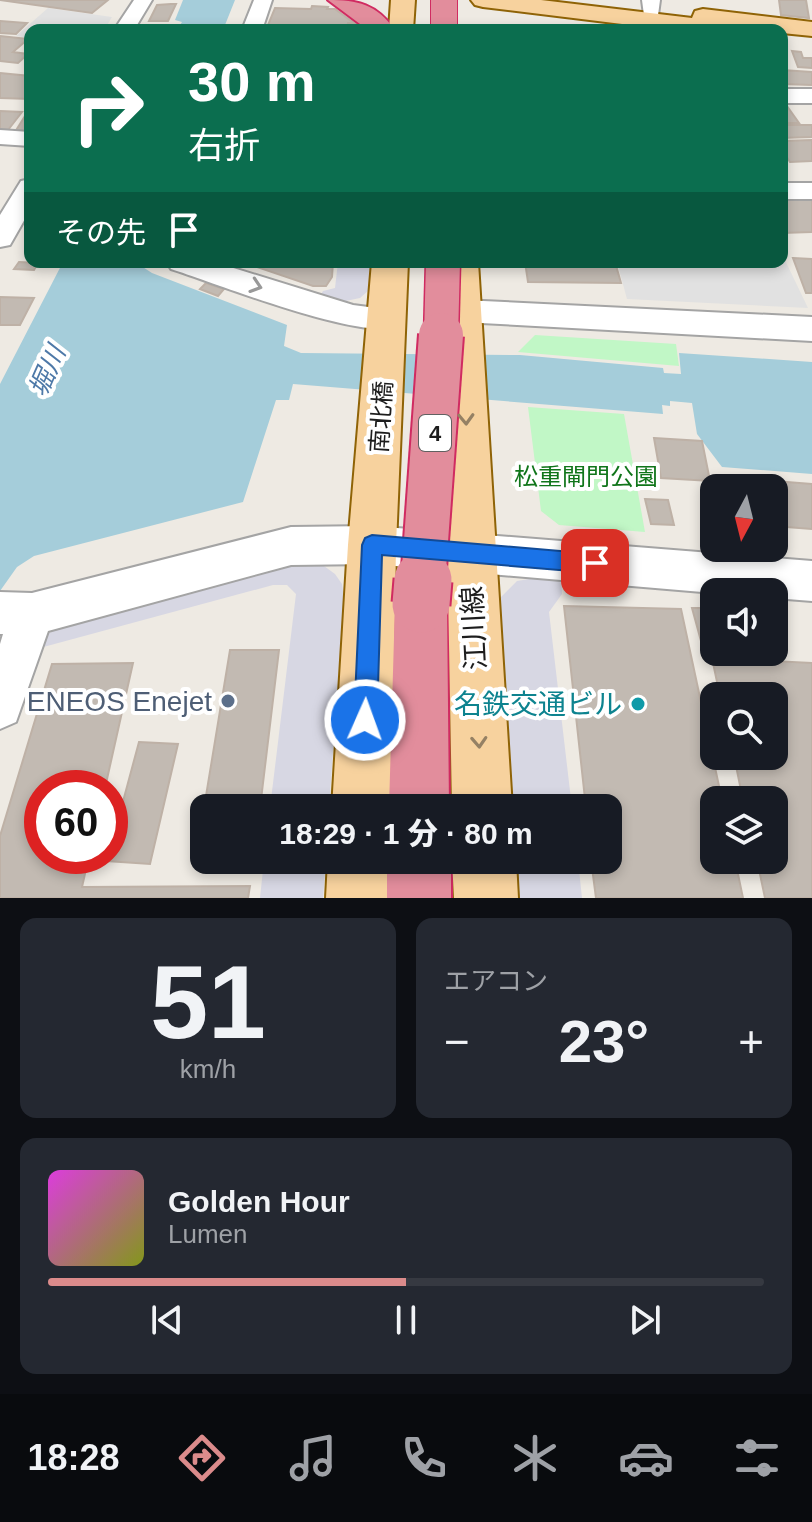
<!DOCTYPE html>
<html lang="ja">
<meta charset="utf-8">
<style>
:root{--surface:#171b24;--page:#242831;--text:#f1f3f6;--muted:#9ea1a6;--line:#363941;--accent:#db8b8b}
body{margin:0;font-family:Helvetica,"Noto Sans JP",sans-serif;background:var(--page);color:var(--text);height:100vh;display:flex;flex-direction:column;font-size:30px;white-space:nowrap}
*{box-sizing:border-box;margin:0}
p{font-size:26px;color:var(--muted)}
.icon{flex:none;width:44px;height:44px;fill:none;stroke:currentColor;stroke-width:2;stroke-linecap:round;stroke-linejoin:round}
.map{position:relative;height:898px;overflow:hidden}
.drawer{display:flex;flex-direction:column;gap:20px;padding:20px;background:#0d0f14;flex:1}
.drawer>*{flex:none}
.top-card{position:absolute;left:24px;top:24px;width:764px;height:244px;border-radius:16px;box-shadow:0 4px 12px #0003;background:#0b6e4f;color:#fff;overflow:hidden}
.needle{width:52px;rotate:187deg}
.buttons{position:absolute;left:700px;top:474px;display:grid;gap:16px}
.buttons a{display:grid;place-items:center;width:88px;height:88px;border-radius:16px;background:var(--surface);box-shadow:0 4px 12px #0003;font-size:40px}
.speed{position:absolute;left:24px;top:770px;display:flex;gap:16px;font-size:40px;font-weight:700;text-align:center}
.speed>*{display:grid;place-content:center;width:104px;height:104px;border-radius:50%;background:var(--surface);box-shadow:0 4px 12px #0003;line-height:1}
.speed .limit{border:12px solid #d22;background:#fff;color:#111}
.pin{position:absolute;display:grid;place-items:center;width:68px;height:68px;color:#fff;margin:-34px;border-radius:16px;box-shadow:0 4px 12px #0006}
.me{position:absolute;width:88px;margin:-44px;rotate:2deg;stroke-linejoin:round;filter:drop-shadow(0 0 6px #0008)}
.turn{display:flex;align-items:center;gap:28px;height:168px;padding:0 32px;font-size:36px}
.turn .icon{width:104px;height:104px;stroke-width:2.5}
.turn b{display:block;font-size:56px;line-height:68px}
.then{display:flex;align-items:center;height:76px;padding:0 32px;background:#0003;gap:16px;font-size:30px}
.big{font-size:60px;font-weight:800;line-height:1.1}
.drawer .tile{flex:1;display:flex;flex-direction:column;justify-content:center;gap:12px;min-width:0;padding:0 28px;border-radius:16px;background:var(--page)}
.drawer .dial{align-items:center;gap:0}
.dial b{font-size:104px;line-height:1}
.song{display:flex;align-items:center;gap:24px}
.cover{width:96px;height:96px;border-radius:12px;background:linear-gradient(135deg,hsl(300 70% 55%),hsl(70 70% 35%))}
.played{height:8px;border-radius:4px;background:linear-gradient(90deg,var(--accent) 50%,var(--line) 50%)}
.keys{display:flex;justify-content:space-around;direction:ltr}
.heat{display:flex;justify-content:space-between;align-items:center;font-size:44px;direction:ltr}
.drawer .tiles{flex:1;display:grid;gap:20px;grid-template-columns:1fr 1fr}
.tile:last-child{grid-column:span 2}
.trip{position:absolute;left:190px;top:794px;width:432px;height:80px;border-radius:16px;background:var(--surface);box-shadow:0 4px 12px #0003;font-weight:800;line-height:80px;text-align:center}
.tab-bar{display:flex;height:128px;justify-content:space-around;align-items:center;background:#090b0e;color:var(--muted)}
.tab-bar .icon{width:56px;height:56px}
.tab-bar .on{color:var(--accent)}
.tab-bar b{font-size:36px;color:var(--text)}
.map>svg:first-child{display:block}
.park{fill:#c1f7c6}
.parking{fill:#e1e1e1}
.plaza{fill:#d7d7e3}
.water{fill:#a5cdda}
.building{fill:#c2bab2;stroke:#beb1a6;stroke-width:2}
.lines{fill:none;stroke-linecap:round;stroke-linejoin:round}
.minor-casing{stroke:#a4a4a4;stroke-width:4}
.major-casing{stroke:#8f6306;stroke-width:4}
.highway-casing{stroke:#d02b61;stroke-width:4}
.minor{fill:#fff;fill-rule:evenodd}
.major{fill:#f7d29e;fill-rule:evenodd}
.highway{fill:#e28d9c;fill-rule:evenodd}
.highway-bridge-far3-casing{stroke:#d02b61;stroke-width:28;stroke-linecap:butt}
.highway-bridge-far2-casing{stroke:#d02b61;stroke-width:37;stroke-linecap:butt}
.highway-bridge-far1-casing{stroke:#d02b61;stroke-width:48;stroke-linecap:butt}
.highway-bridge-casing{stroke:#d02b61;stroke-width:61;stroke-linecap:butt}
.highway-bridge-far3{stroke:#e28d9c;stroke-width:26}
.highway-bridge-far2{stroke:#e28d9c;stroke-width:34}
.highway-bridge-far1{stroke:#e28d9c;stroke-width:44}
.highway-bridge{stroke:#e28d9c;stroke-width:57}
.oneway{stroke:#999}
.oneway2{stroke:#958164}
.route{fill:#1a73e8;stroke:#114b97;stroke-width:2}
.service-dot{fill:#5c6f8a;stroke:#fff;stroke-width:3}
.culture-dot{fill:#0f9aa8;stroke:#fff;stroke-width:3}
.labels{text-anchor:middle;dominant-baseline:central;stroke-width:8;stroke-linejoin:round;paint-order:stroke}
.shield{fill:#fff;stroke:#616161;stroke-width:2}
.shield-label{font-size:22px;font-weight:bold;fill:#1d1d1d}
.street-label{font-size:24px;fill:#1d1d1d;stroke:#fff}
.park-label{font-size:24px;fill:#10751a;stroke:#fff}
.water-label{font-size:26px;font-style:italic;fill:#4e79a8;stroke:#fff}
.near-street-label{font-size:28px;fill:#1d1d1d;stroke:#fff}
.near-service-label{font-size:28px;fill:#4e5e75;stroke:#fff;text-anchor:end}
.near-culture-label{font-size:28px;fill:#0d838f;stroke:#fff;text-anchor:end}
</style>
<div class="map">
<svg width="812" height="898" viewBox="0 0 812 898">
<rect width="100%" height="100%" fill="#eeeae3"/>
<path class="park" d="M 535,335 L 676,344 L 679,366 L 518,352 Z
M 528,407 L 624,414 L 645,532 L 559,525 L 541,511 Z"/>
<path class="parking" d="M 48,8 L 112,17 L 104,30 L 61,26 L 57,30 L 30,30 L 30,38 L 16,36 Z
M 782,254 L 808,308 L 627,299 L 617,262 L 782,262 Z"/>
<path class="plaza" d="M 338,262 L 371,262 L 369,290 L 360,298 L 336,303 L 319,298 L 323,291 L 335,288 Z
M 297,563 L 324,566 L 335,574 L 342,584 L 344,598 L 329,808 L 270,808 L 296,594 L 287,585 L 273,585 L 36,649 L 43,636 L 55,630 Z
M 535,578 L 561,579 L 562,594 L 549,612 L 572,808 L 508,808 L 497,601 L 517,581 Z
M 264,860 L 326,860 L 323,898 L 260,898 Z
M 511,860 L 578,860 L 582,898 L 513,898 Z"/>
<path class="water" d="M 183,0 L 235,0 L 223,30 L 177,30 L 182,22 L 175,20 Z
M 63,262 L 135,262 L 152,273 L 287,325 L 284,346 L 301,353 L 520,355 L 663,368 L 664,373 L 681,374 L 679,353 L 812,362 L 812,474 L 722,467 L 697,434 L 692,403 L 670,401 L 670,406 L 662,405 L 663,414 L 293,384 L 289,400 L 276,400 L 243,502 L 34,556 L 17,567 L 0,591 L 0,384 Z"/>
<path class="building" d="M 0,0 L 108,0 L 92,13 Z
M 779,0 L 806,0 L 809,18 L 781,15 Z
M 171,4 L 176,4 L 168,21 L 149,21 L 157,5 Z
M 312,6 L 328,7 L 327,9 L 335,9 L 354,23 L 348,23 L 347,28 L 268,25 L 275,8 L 311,9 Z
M 0,21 L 27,23 L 16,34 L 0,33 Z
M 0,36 L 28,39 L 13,52 L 28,54 L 18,63 L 0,61 Z
M 792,51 L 801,52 L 803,58 L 812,58 L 812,68 L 798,67 Z
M 782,70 L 812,72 L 812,85 L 782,84 Z
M 0,73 L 30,76 L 30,99 L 0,98 Z
M 782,99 L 799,123 L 782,123 Z
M 30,108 L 30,132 L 15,132 Z
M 0,111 L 22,112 L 8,130 L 0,129 Z
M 782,125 L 812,125 L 812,137 L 782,138 Z
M 812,140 L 812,161 L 790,162 L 782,150 L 782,141 Z
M 812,199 L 812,232 L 782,233 L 782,200 Z
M 793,258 L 812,259 L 812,293 L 806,293 Z
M 19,262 L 38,263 L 34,270 L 14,269 Z
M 242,262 L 333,262 L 332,277 L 326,286 L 313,286 Z
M 525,262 L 615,262 L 621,283 L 528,282 Z
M 206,283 L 224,289 L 218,296 L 200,289 Z
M 0,297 L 34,298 L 20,325 L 0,325 Z
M 654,438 L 702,441 L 710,481 L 661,478 Z
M 722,477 L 812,484 L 812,529 L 774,526 L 774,488 L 725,488 Z
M 645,499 L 668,500 L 674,525 L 651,524 Z
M 564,606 L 681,609 L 722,800 L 714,800 L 714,860 L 735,860 L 743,898 L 596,898 L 591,860 L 608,860 L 608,808 L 586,808 Z
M 692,608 L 714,608 L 714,652 L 741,652 L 704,652 Z
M 230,650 L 279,650 L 260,808 L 204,808 Z
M 712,658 L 812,663 L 812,898 L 765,898 L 757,860 L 774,860 L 774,800 L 743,800 L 734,756 L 774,756 L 774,696 L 720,696 Z
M 133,663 L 105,788 L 42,788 L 42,856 L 89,856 L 82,887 L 250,886 L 248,898 L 0,898 L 0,836 L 52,664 Z
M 139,742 L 178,744 L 150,864 L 107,861 Z"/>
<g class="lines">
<defs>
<path id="minor" d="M 134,0 L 152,0 L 134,30 L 114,30 Z
M 254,0 L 272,0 L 262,30 L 242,30 Z
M 642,0 L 660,0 L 658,15 L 644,15 Z
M 782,89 L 812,89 L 812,103 L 782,103 Z
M 0,130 L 30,132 L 30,146 L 0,144 Z
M 30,179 L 30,210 L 10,245 L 0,247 L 0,215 L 21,181 Z
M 782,183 L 812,183 L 812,199 L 782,199 Z
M 167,262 L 214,262 L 353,305 L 399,311 L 404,319 L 399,327 C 358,340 218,284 171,269 Z
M 462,300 L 812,317 L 812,341 L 462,322 L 451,319 L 447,311 L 451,303 Z
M 372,526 L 812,561 L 812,601 L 774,598 L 774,592 L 714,593 L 372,564 L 291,565 L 48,631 L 16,722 L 0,729 L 0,644 L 3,634 L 0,634 L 0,592 L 32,593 L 291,527 Z"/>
<path id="major" d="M 391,0 L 415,0 L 413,30 L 389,30 Z
M 471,0 L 541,0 L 692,18 L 695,11 L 703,9 L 812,22 L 812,36 L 782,33 L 782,30 L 742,28 L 743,30 L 671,30 L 483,7 L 475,5 Z
M 372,262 L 408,262 L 396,545 L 392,808 L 332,808 L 348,545 Z
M 442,262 L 478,262 L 512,808 L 452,808 Z
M 328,860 L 392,860 L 390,898 L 326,898 Z
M 452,860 L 516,860 L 518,898 L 454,898 Z"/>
<path id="highway" d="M 328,0 C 358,0 376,4 395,30 L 368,30 Z
M 421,578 L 439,586 L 447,604 L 449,808 L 389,808 L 395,604 L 403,586 Z
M 387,860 L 451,860 L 451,898 L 387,898 Z"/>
</defs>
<use href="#minor" class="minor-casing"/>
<use href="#major" class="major-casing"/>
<use href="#highway" class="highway-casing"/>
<use href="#minor" class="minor"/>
<use href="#major" class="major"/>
<use href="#highway" class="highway"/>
<defs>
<path id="highway-bridge-far3" d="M 444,0 L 444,30"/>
<path id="highway-bridge-far2" d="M 441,337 L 443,262"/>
<path id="highway-bridge-far1" d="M 423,582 L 441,335"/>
<path id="highway-bridge" d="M 421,604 L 423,580"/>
</defs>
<use href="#highway-bridge-far3" class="highway-bridge-far3-casing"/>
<use href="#highway-bridge-far2" class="highway-bridge-far2-casing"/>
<use href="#highway-bridge-far1" class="highway-bridge-far1-casing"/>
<use href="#highway-bridge" class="highway-bridge-casing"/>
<use href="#highway-bridge-far3" class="highway-bridge-far3"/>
<use href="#highway-bridge-far2" class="highway-bridge-far2"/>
<use href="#highway-bridge-far1" class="highway-bridge-far1"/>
<use href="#highway-bridge" class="highway-bridge"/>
</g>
<defs><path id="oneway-chevron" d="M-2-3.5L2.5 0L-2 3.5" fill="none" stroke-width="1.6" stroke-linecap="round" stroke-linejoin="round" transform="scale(2)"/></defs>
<use class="oneway" href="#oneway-chevron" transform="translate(256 286) rotate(18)"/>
<g class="oneway2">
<use href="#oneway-chevron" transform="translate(466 419) rotate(88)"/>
<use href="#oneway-chevron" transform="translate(479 742) rotate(87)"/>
</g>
<path class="route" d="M 372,535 L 595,554 L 602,556 L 605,563 L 602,570 L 595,573 L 382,555 L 377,720 L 374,728 L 365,732 L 357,728 L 354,720 L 362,545 L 365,538 Z"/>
<circle class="service-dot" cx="228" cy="701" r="8"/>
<circle class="culture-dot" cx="638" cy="704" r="8"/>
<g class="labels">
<rect class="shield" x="419" y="415" width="32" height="36" rx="6"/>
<g class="shield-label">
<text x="435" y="433">4</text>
</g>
<g class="street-label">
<text transform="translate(381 417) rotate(-86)">南北橋</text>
</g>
<g class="park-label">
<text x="586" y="476">松重閘門公園</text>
</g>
<g class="water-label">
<text transform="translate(47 371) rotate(-66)">堀川</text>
</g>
<g class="near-street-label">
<text transform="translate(474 628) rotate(-93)">江川線</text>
</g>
<g class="near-service-label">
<text x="212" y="701">ENEOS Enejet</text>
</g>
<g class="near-culture-label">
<text x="622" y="704">名鉄交通ビル</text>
</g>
</g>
</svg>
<div class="buttons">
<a><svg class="needle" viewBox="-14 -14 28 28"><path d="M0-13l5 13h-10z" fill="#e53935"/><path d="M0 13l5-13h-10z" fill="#9ea1a6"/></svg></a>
<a><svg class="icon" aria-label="sound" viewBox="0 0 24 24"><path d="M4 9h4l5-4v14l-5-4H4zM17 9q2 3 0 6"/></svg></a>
<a><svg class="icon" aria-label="search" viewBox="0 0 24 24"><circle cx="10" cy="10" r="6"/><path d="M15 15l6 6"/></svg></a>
<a><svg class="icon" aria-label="layers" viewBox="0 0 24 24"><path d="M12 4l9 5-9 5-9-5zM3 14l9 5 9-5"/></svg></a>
</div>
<div class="speed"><div class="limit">60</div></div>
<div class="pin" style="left:595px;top:563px;background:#d93025"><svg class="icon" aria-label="arrive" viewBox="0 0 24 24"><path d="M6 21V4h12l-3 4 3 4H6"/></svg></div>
<svg class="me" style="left:365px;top:720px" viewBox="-20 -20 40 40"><circle r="17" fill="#1a73e8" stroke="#fff" stroke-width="3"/><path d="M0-11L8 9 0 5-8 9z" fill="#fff"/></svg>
<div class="trip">18:29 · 1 分 · 80 m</div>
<div class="top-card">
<div class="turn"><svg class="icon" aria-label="right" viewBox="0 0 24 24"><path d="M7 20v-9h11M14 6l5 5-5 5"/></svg><div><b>30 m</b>右折</div></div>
<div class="then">その先<svg class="icon" aria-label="arrive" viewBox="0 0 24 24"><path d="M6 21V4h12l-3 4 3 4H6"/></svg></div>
</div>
</div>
<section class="drawer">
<div class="tiles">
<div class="tile dial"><b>51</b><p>km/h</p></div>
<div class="tile"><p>エアコン</p>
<div class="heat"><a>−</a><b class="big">23°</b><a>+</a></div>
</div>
<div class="tile">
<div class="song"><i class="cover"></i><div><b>Golden Hour</b><p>Lumen</p></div></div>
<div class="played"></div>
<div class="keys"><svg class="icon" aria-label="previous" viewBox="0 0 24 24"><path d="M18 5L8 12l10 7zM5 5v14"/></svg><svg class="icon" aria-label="pause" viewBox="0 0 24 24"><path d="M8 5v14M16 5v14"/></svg><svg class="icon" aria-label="next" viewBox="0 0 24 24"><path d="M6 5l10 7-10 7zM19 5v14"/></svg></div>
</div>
</div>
</section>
<nav class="tab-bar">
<b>18:28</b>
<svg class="icon on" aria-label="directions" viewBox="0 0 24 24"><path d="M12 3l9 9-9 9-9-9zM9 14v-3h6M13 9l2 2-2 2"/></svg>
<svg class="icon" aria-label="music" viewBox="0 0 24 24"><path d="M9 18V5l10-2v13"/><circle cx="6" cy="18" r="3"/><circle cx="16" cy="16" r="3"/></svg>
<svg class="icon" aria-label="phone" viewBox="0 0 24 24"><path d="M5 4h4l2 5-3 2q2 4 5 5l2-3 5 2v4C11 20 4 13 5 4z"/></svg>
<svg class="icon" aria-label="climate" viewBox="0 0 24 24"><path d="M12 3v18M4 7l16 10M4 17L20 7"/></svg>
<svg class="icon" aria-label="car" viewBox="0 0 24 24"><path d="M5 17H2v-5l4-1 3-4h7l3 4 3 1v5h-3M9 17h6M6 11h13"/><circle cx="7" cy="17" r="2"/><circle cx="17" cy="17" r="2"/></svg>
<svg class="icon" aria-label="filters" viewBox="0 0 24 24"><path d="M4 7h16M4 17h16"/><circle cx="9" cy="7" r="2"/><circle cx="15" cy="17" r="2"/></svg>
</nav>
